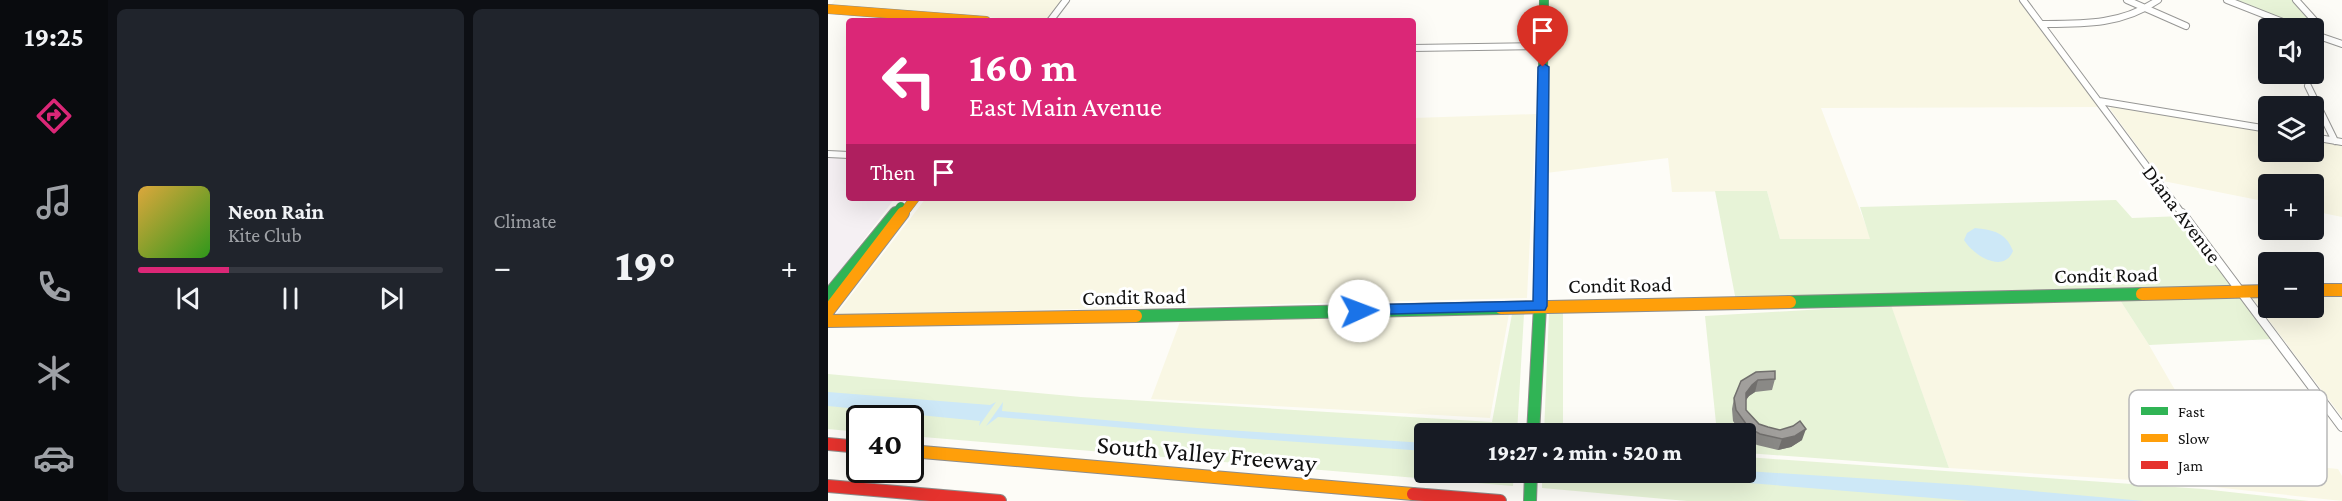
<!DOCTYPE html>
<meta charset="utf-8">
<style>
:root{--surface:#171b24;--page:#20242c;--text:#f1f3f6;--muted:#9ea1a6;--line:#363941;--accent:#db2777}
body{margin:0;font-family:"Crimson Pro",serif;background:var(--page);color:var(--text);height:100vh;display:flex;flex-direction:column;font-size:22px;white-space:nowrap}
*{box-sizing:border-box;margin:0}
p{font-size:20px;color:var(--muted)}
.icon{flex:none;width:33px;height:33px;fill:none;stroke:currentColor;stroke-width:2;stroke-linecap:round;stroke-linejoin:round}
.map{position:relative;flex:1;overflow:hidden}
.drawer{display:flex;flex-direction:column;gap:9px;padding:9px;background:#0d0f14;width:720px}
.drawer>*{flex:none}
.guide{position:absolute;left:18px;top:18px;width:570px;height:183px;border-radius:6px;box-shadow:0 6px 24px #0002;background:#db2777;color:#fff;overflow:hidden}
.buttons{position:absolute;left:1430px;top:18px;display:grid;gap:12px}
.buttons a{display:grid;place-items:center;width:66px;height:66px;border-radius:6px;background:var(--surface);box-shadow:0 6px 24px #0002;font-size:30px}
.speed{position:absolute;left:18px;top:405px;display:flex;gap:12px;font-size:30px;font-weight:700;text-align:center}
.speed>*{display:grid;place-content:center;width:78px;height:78px;border-radius:50%;background:var(--surface);box-shadow:0 6px 24px #0002;line-height:1}
.speed .limit{border:3px solid #111;border-radius:9px;background:#fff;color:#111}
.pin{position:absolute;display:grid;place-items:center;width:51px;height:51px;color:#fff;margin:-62px -26px;border-radius:50% 50% 50% 0;rotate:-45deg;box-shadow:0 0 6px #0007}
.pin .icon{rotate:45deg}
.me{position:absolute;width:66px;margin:-33px;rotate:88deg;stroke-linejoin:round;filter:drop-shadow(0 0 4px #0008)}
.turn{display:flex;align-items:center;gap:21px;height:126px;padding:0 24px;font-size:27px}
.turn .icon{width:78px;height:78px;stroke-width:2.5}
.turn b{display:block;font-size:42px;line-height:51px}
.then{display:flex;align-items:center;height:57px;padding:0 24px;background:#0003;gap:12px;font-size:22px}
.big{font-size:45px;font-weight:800;line-height:1.1}
.drawer .card{flex:1;display:flex;flex-direction:column;justify-content:center;gap:9px;min-width:0;padding:0 21px;border-radius:9px;background:var(--page)}
.song{display:flex;align-items:center;gap:18px}
.cover{width:72px;height:72px;border-radius:9px;background:linear-gradient(135deg,hsl(40 70% 55%),hsl(110 70% 35%))}
.played{height:6px;border-radius:3px;background:linear-gradient(90deg,var(--accent) 30%,var(--line) 30%)}
.keys{display:flex;justify-content:space-around;direction:ltr}
.heat{display:flex;justify-content:space-between;align-items:center;font-size:33px;direction:ltr}
.drawer .tiles{flex:1;display:grid;gap:9px;grid-template-columns:repeat(2,1fr)}
.trip{position:absolute;left:586px;top:423px;width:342px;height:60px;border-radius:6px;background:var(--surface);box-shadow:0 6px 24px #0002;font-weight:800;line-height:60px;text-align:center}
main{display:flex;flex:1;min-height:0}
.tab-bar{display:flex;flex-direction:column;width:108px;justify-content:space-around;align-items:center;background:#090b0e;color:var(--muted)}
.tab-bar .icon{width:42px;height:42px}
.tab-bar .active{color:var(--accent)}
.tab-bar b{font-size:27px;color:var(--text)}
.map>svg:first-child{display:block}
.industrial{fill:#f5f0f3}
.farmland{fill:#f9f7e4}
.green{fill:#e7f3d7}
.water{fill:#cde8f7}
.lines{fill:none;stroke-linecap:round;stroke-linejoin:round}
.street-far1-casing{stroke:#979795;stroke-width:8}
.street-casing{stroke:#979795;stroke-width:10}
.fast-far1-casing{stroke:#8e8d8b;stroke-width:10}
.fast-casing{stroke:#8e8d8b;stroke-width:14}
.slow-far1-casing{stroke:#8e8d8b;stroke-width:10}
.slow-casing{stroke:#8e8d8b;stroke-width:14}
.jam-casing{stroke:#8e8d8b;stroke-width:14}
.street-far1{stroke:#fffffe;stroke-width:6}
.street{stroke:#fffffe;stroke-width:8}
.fast-far1{stroke:#30b455;stroke-width:9}
.fast{stroke:#30b455;stroke-width:12}
.slow-far1{stroke:#ff9f0a;stroke-width:9}
.slow{stroke:#ff9f0a;stroke-width:12}
.jam{stroke:#e5322d;stroke-width:12}
.wall{fill:#8a8986}
.shaded-wall{fill:#716f6d}
.building{fill:#a19f9c;stroke:#716f6d;stroke-width:1.5}
.route{fill:#1a73e8;stroke:#114b97;stroke-width:1.5}
.labels{text-anchor:middle;dominant-baseline:central;stroke-width:6;stroke-linejoin:round;paint-order:stroke}
.street-label{font-size:21px;fill:#111;stroke:#fff}
.near-street-label{font-size:26px;fill:#111;stroke:#fff}
.key{fill:#fff;stroke:#b8b8b8;stroke-width:1.5}
.key-label{font-size:16px;fill:#111}
</style>
<main>
<nav class="tab-bar">
<b>19:25</b>
<svg class="icon active" aria-label="directions" viewBox="0 0 24 24"><path d="M12 3l9 9-9 9-9-9zM9 14v-3h6M13 9l2 2-2 2"/></svg>
<svg class="icon" aria-label="music" viewBox="0 0 24 24"><path d="M9 18V5l10-2v13"/><circle cx="6" cy="18" r="3"/><circle cx="16" cy="16" r="3"/></svg>
<svg class="icon" aria-label="phone" viewBox="0 0 24 24"><path d="M5 4h4l2 5-3 2q2 4 5 5l2-3 5 2v4C11 20 4 13 5 4z"/></svg>
<svg class="icon" aria-label="climate" viewBox="0 0 24 24"><path d="M12 3v18M4 7l16 10M4 17L20 7"/></svg>
<svg class="icon" aria-label="car" viewBox="0 0 24 24"><path d="M5 17H2v-5l4-1 3-4h7l3 4 3 1v5h-3M9 17h6M6 11h13"/><circle cx="7" cy="17" r="2"/><circle cx="17" cy="17" r="2"/></svg>
</nav>
<section class="drawer">
<div class="tiles">
<div class="card">
<div class="song"><i class="cover"></i><div><b>Neon Rain</b><p>Kite Club</p></div></div>
<div class="played"></div>
<div class="keys"><svg class="icon" aria-label="previous" viewBox="0 0 24 24"><path d="M18 5L8 12l10 7zM5 5v14"/></svg><svg class="icon" aria-label="pause" viewBox="0 0 24 24"><path d="M8 5v14M16 5v14"/></svg><svg class="icon" aria-label="next" viewBox="0 0 24 24"><path d="M6 5l10 7-10 7zM19 5v14"/></svg></div>
</div>
<div class="card"><p>Climate</p>
<div class="heat"><a>−</a><b class="big">19°</b><a>+</a></div>
</div>
</div>
</section>
<div class="map">
<svg width="1514" height="501" viewBox="0 0 1514 501">
<rect width="100%" height="100%" fill="#fdfcf7"/>
<path class="industrial" d="M 0,157 L 21,159 L 21,198 L 67,198 L 0,287 Z"/>
<path class="farmland" d="M 7,0 L 235,0 L 218,21 L 1,7 Z
M 720,0 L 1190,0 L 1272,107 L 993,108 L 1043,239 L 952,239 L 939,191 L 844,192 L 840,158 L 718,173 Z
M 1284,105 L 1440,132 L 1440,152 L 1485,152 L 1485,139 L 1514,144 L 1514,217 L 1485,211 L 1485,184 L 1440,184 L 1440,202 L 1335,181 L 1282,109 Z
M 708,114 L 699,298 L 8,315 L 98,198 L 585,198 L 585,118 Z
M 1288,294 L 1321,345 L 1358,409 L 1386,411 L 1411,459 L 1510,469 L 1514,476 L 1514,501 L 1349,483 L 1121,468 L 1060,298 Z
M 1514,295 L 1514,417 L 1424,298 L 1440,297 L 1440,308 L 1485,308 L 1485,296 Z
M 681,314 L 662,418 L 323,399 L 353,319 Z"/>
<path class="green" d="M 1405,0 L 1464,0 C 1472,8 1481,15 1482,27 L 1472,27 Z
M 887,191 L 939,191 L 952,239 L 1042,239 L 1032,207 L 1288,200 L 1304,218 L 1354,216 L 1445,339 L 1321,345 L 1288,294 L 908,301 Z
M 1063,305 L 1121,468 L 918,453 L 918,434 L 889,433 L 877,316 Z
M 721,312 L 735,312 L 735,433 L 716,433 Z
M 684,314 L 696,314 L 689,433 L 597,434 L 597,472 L 686,473 L 685,486 L 83,436 L 82,418 L 32,418 L 31,432 L 0,429 L 0,374 L 253,397 L 664,422 Z
M 918,457 L 1375,489 L 1481,501 L 859,501 L 714,488 L 714,473 L 918,472 Z"/>
<path class="water" d="M 1147,228 C 1165,230 1178,232 1185,251 C 1175,275 1144,254 1136,240 L 1139,233 Z
M 0,392 L 162,405 L 168,402 L 151,426 L 152,421 L 0,406 Z
M 175,402 L 174,411 L 369,428 L 597,443 L 597,451 L 412,438 L 170,417 L 158,426 Z
M 918,471 L 1139,485 L 1316,501 L 1142,501 L 796,473 L 918,472 Z"/>
<g class="lines">
<defs>
<path id="street-far1" d="M 1195,0 L 1355,215
M 1299,0 L 1358,26
M 1399,0 L 1470,28
M 1468,0 L 1486,20 L 1485,32
M 222,21 L 238,0
M 1213,24 C 1255,24 1294,25 1330,0
M 1485,34 L 1514,44
M 585,48 L 716,46
M 1480,86 L 1507,141
M 1271,101 L 1440,129
M 1485,137 L 1514,142
M 0,154 L 21,155"/>
<path id="street" d="M 1354,213 L 1514,427"/>
<path id="fast-far1" d="M 67,215 L 73,207
M 713,215 L 716,0"/>
<path id="fast" d="M 0,296 L 68,213
M 962,302 L 1314,294
M 308,316 L 673,308
M 705,434 L 712,306 L 713,213
M 702,501 L 703,472"/>
<path id="slow-far1" d="M 0,9 L 158,21
M 74,215 L 87,198"/>
<path id="slow" d="M 1485,290 L 1514,290
M 1314,294 L 1440,291
M 673,308 L 962,302
M 0,311 L 75,213
M 0,321 L 308,316
M 82,451 L 585,494"/>
<path id="jam" d="M 0,444 L 32,447
M 0,486 L 172,501
M 585,494 L 672,501"/>
</defs>
<use href="#street-far1" class="street-far1-casing"/>
<use href="#street" class="street-casing"/>
<use href="#fast-far1" class="fast-far1-casing"/>
<use href="#fast" class="fast-casing"/>
<use href="#slow-far1" class="slow-far1-casing"/>
<use href="#slow" class="slow-casing"/>
<use href="#jam" class="jam-casing"/>
<use href="#street-far1" class="street-far1"/>
<use href="#street" class="street"/>
<use href="#fast-far1" class="fast-far1"/>
<use href="#fast" class="fast"/>
<use href="#slow-far1" class="slow-far1"/>
<use href="#slow" class="slow"/>
<use href="#jam" class="jam"/>
</g>
<path class="wall" d="M 947,379 L 944,390 L 927,392 L 921,396 L 918,400 L 918,410 L 931,424 L 974,440 L 963,447 L 950,450 L 929,445 L 918,439 L 918,434 L 914,434 L 905,421 L 904,409 L 906,398 L 913,381 Z"/>
<path class="shaded-wall" d="M 930,380 L 927,392 L 921,396 L 915,404 L 918,393 L 924,385 Z
M 978,429 L 974,440 L 963,447 L 950,450 L 954,439 Z"/>
<path class="building" d="M 947,371 L 947,379 L 930,380 L 924,385 L 918,393 L 918,410 L 931,424 L 940,427 L 952,430 L 965,426 L 972,421 L 978,429 L 967,436 L 954,439 L 932,434 L 921,428 L 908,410 L 906,398 L 913,381 L 928,372 Z"/>
<path class="route" d="M 715,63 L 721,67 L 719,306 L 717,310 L 526,315 L 524,311 L 526,307 L 531,305 L 705,301 L 710,67 Z"/>
<g class="labels">
<g class="street-label">
<text transform="translate(1354 214) rotate(53)">Diana Avenue</text>
<text transform="translate(1278 275) rotate(-1)">Condit Road</text>
<text transform="translate(792 285) rotate(-1)">Condit Road</text>
<text transform="translate(306 297) rotate(-1)">Condit Road</text>
</g>
<g class="near-street-label">
<text transform="translate(379 454) rotate(5)">South Valley Freeway</text>
</g>
</g>
<rect x="1301" y="390" width="198" height="96" rx="9" class="key"/>
<rect x="1313" y="407" width="27" height="8" fill="#30b455"/>
<rect x="1313" y="434" width="27" height="8" fill="#ff9f0a"/>
<rect x="1313" y="461" width="27" height="8" fill="#e5322d"/>
<g class="key-label">
<text x="1350" y="417">Fast</text>
<text x="1350" y="444">Slow</text>
<text x="1350" y="471">Jam</text>
</g>
</svg>
<div class="buttons">
<a><svg class="icon" aria-label="sound" viewBox="0 0 24 24"><path d="M4 9h4l5-4v14l-5-4H4zM17 9q2 3 0 6"/></svg></a>
<a><svg class="icon" aria-label="layers" viewBox="0 0 24 24"><path d="M12 4l9 5-9 5-9-5zM3 14l9 5 9-5"/></svg></a>
<a>+</a>
<a>−</a>
</div>
<div class="speed"><div class="limit">40</div></div>
<div class="pin" style="left:715px;top:67px;background:#d93025"><svg class="icon" aria-label="arrive" viewBox="0 0 24 24"><path d="M6 21V4h12l-3 4 3 4H6"/></svg></div>
<svg class="me" style="left:531px;top:311px" viewBox="-20 -20 40 40"><circle r="19" fill="#fff"/><path d="M0-13L10 11 0 6-10 11z" fill="#1a73e8"/></svg>
<div class="trip">19:27 · 2 min · 520 m</div>
<div class="guide">
<div class="turn"><svg class="icon" aria-label="left" viewBox="0 0 24 24"><path d="M17 20v-9H6M10 6l-5 5 5 5"/></svg><div><b>160 m</b>East Main Avenue</div></div>
<div class="then">Then<svg class="icon" aria-label="arrive" viewBox="0 0 24 24"><path d="M6 21V4h12l-3 4 3 4H6"/></svg></div>
</div>
</div>
</main>
